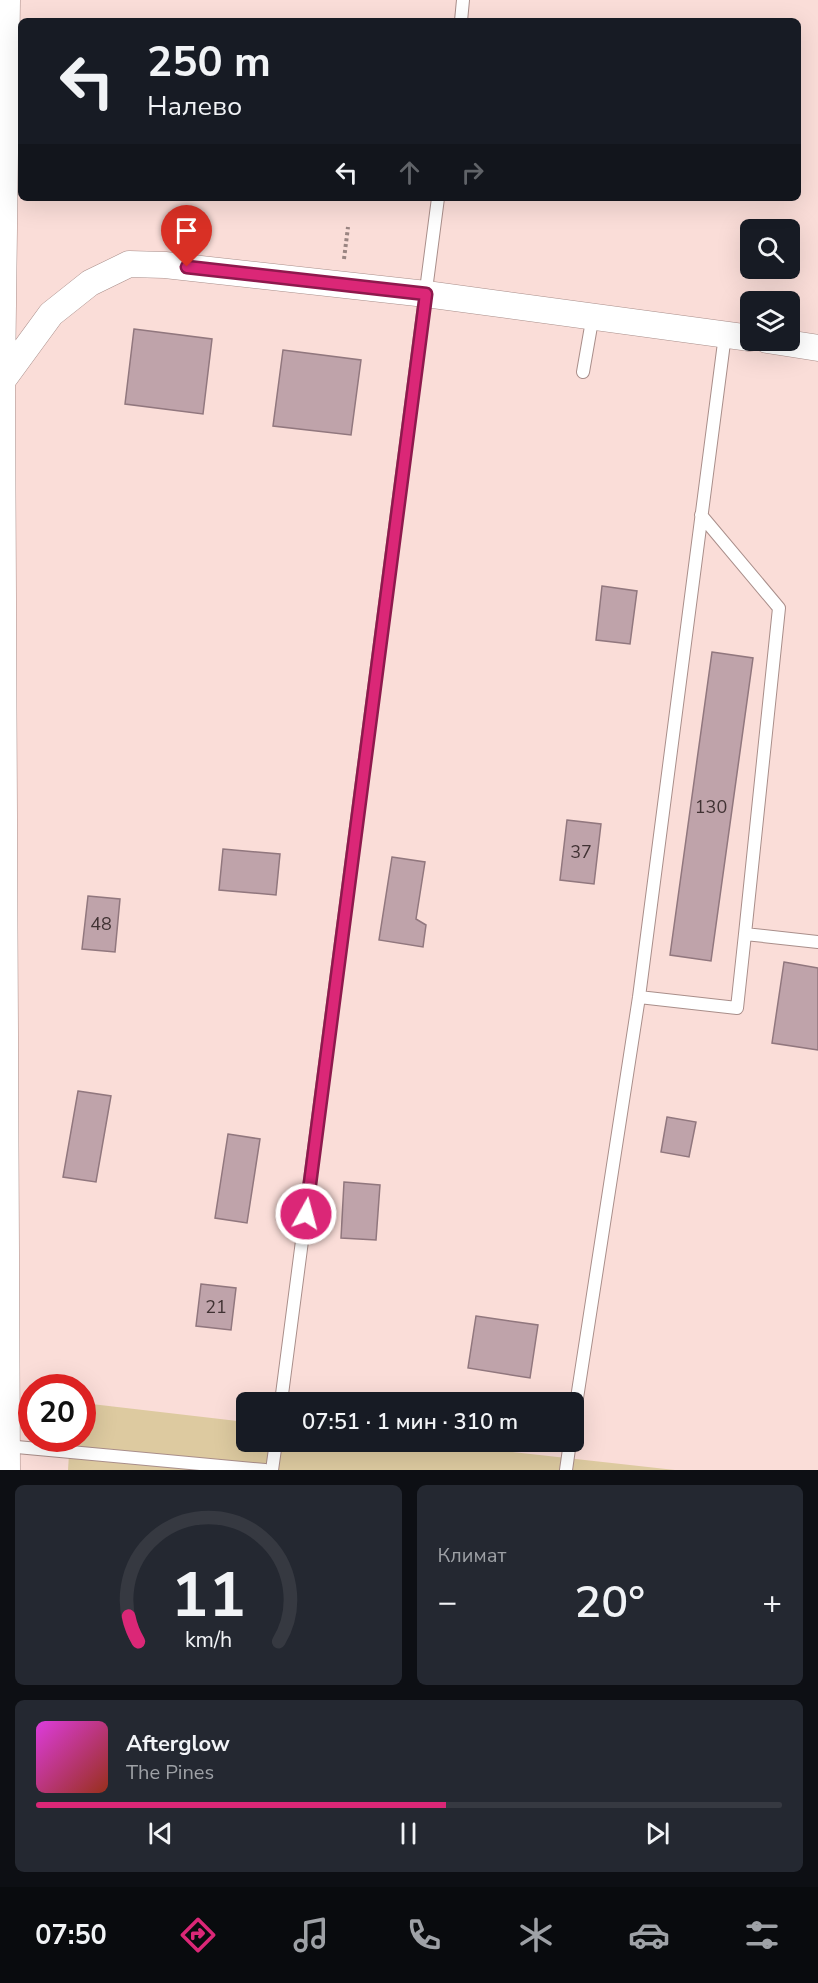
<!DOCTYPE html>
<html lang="ru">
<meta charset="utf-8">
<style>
:root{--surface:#171b24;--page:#242831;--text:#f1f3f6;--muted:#9ea1a6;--line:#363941;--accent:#db2777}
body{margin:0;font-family:"Nunito Sans",sans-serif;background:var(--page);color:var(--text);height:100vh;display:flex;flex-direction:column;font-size:22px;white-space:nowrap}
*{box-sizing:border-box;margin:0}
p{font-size:20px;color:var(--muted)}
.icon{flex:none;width:33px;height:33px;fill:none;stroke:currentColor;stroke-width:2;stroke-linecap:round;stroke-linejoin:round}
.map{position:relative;height:1470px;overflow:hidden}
.side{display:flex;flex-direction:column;gap:15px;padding:15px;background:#0d0f14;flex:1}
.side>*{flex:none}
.top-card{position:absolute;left:18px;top:18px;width:783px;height:183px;border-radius:9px;box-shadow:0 6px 24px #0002;background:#171b24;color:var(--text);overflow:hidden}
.controls{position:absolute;left:740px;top:219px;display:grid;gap:12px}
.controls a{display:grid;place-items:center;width:60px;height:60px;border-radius:9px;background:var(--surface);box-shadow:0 6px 24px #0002;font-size:30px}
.speed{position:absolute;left:18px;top:1374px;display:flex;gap:12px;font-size:30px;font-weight:700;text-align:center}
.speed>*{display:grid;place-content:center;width:78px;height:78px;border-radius:50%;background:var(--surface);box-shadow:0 6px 24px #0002;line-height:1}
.speed .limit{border:9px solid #d22;background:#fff;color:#111}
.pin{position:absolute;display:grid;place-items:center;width:51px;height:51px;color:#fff;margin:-62px -26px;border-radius:50% 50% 50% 0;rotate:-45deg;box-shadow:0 0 6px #0007}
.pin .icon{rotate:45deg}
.me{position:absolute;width:66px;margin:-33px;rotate:7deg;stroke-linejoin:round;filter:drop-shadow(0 0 4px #0008)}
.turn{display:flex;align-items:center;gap:21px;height:126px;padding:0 30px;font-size:27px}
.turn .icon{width:78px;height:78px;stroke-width:2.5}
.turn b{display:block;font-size:42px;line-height:51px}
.lanes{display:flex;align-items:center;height:57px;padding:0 30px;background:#0003;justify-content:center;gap:30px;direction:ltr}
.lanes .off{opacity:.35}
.big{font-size:45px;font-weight:600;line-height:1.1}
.side .tile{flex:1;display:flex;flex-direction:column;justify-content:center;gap:9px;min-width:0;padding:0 21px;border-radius:9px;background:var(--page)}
.side .dial{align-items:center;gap:0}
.dial svg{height:156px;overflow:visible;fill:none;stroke:var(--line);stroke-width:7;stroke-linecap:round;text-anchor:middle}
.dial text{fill:var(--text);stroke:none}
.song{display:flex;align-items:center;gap:18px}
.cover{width:72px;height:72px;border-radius:9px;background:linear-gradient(135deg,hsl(300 70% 55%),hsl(10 70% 35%))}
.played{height:6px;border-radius:3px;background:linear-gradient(90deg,var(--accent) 55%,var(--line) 55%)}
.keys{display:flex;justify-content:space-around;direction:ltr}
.heat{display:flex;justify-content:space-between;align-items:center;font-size:33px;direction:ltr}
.side .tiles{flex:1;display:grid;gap:15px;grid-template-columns:1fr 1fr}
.tile:last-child{grid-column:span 2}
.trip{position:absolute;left:236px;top:1392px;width:348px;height:60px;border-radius:9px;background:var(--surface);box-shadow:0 6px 24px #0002;font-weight:600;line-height:60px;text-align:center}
.menu{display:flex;height:96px;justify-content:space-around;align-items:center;background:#090b0e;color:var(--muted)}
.menu .icon{width:42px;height:42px}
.menu .selected{color:var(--accent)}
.menu b{font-size:27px;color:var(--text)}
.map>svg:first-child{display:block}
.green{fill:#ddcaa0}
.building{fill:#bfa3aa;stroke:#91777e;stroke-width:1.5}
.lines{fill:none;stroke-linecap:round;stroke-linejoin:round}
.service-casing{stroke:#a98e8a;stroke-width:14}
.minor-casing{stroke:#a98e8a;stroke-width:27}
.path{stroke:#9a8582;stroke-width:4;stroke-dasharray:3 3;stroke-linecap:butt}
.service{stroke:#fff;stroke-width:12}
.minor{stroke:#fff;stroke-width:26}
.route-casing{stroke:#8e194d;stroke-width:15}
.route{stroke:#db2777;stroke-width:10}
.labels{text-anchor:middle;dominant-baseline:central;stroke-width:5;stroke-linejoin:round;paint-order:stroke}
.number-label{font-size:18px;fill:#403233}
</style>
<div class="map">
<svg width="818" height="1470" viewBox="0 0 818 1470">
<rect width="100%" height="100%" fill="#faddd8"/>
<path class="green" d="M 83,1403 L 246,1422 L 246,1442 L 423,1442 L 675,1470 L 68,1470 L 70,1439 L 82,1438 Z"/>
<path class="building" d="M 134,329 L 212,339 L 203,414 L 125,404 Z
M 283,350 L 361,360 L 351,435 L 273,426 Z
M 602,586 L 637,591 L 630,644 L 596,640 Z
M 712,652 L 753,658 L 711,961 L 670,955 Z
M 567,820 L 601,824 L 594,884 L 560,880 Z
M 223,849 L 280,854 L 276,895 L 219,890 Z
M 392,857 L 425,862 L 416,919 L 426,925 L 423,947 L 379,940 Z
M 88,896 L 120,899 L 115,952 L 82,949 Z
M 784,962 L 818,968 L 818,1050 L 772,1043 Z
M 78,1091 L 111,1096 L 96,1182 L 63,1177 Z
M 667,1117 L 696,1122 L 689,1157 L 661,1152 Z
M 228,1134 L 260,1139 L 247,1223 L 215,1218 Z
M 344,1182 L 380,1185 L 376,1240 L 341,1238 Z
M 201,1284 L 236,1288 L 231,1330 L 196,1326 Z
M 476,1316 L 538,1325 L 530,1378 L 468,1368 Z"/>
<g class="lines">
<defs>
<path id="service" d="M 461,21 L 463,0
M 583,372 L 593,315
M 701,515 L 779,608 L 745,934
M 639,997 L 737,1008 L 745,934 L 818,942
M 281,1402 L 438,198
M 573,1424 L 639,997 L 725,335
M 6,1446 L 265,1470
M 272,1470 L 276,1442
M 566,1470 L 570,1442"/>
<path id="minor" d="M 767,340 L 818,348
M 2,381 L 51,314 L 90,283 L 129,264 L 165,265 L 426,294 L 750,338
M 7,1470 L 2,381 L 7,0"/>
</defs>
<use href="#service" class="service-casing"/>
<use href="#minor" class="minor-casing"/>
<path class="path" d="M 344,259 L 348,227"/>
<use href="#service" class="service"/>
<use href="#minor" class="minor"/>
</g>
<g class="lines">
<defs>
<path id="route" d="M 187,267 L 426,294 L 306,1214"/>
</defs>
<use href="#route" class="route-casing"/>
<use href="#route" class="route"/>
</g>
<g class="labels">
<g class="number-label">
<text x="711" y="807">130</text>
<text x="581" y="852">37</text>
<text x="101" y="924">48</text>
<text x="216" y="1307">21</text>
</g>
</g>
</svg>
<div class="controls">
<a><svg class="icon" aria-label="search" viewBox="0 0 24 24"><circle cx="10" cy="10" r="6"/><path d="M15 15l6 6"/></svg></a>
<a><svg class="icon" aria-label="layers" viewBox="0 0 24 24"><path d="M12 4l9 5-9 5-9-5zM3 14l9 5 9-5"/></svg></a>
</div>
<div class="speed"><div class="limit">20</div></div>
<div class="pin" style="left:187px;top:267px;background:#d93025"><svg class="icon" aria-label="arrive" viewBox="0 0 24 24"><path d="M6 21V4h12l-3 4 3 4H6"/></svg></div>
<svg class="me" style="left:306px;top:1214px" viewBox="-20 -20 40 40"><circle r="17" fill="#db2777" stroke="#fff" stroke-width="3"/><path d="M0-11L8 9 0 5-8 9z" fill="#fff"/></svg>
<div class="trip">07:51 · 1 мин · 310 m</div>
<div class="top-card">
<div class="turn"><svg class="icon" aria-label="left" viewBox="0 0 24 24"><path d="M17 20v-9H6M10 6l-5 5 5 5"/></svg><div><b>250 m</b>Налево</div></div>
<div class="lanes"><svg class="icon" aria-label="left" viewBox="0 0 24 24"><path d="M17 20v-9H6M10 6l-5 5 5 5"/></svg><svg class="icon off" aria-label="ahead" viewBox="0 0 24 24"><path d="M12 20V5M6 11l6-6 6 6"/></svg><svg class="icon off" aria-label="right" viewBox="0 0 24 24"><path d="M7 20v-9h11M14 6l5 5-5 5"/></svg></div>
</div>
</div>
<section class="side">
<div class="tiles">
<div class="tile dial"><svg viewBox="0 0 100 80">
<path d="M14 69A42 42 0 1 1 86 69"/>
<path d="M14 69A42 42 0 0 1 9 56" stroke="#db2777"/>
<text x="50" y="56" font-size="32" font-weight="700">11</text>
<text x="50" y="72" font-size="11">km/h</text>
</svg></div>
<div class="tile"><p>Климат</p>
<div class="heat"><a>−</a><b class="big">20°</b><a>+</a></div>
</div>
<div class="tile">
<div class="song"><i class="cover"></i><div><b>Afterglow</b><p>The Pines</p></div></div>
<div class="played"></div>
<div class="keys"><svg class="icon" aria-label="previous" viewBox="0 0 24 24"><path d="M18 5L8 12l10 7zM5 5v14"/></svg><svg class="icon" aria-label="pause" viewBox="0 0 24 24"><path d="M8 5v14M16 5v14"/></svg><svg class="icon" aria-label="next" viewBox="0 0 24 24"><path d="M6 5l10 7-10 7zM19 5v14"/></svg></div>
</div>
</div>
</section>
<nav class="menu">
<b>07:50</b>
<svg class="icon selected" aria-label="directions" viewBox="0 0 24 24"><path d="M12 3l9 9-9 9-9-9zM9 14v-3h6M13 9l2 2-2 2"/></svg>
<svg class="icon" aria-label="music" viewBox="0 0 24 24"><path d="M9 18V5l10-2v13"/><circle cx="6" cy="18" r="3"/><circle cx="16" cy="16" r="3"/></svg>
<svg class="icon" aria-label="phone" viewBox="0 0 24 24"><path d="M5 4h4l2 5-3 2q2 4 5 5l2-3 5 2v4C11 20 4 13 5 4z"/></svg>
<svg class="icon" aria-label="climate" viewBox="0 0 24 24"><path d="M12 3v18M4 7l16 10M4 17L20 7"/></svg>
<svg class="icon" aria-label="car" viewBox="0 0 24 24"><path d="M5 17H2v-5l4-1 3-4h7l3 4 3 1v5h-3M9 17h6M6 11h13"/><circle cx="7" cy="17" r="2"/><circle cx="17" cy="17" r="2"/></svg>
<svg class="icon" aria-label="filters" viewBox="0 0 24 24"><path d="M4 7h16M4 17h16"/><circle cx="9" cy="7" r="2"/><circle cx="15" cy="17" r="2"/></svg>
</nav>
